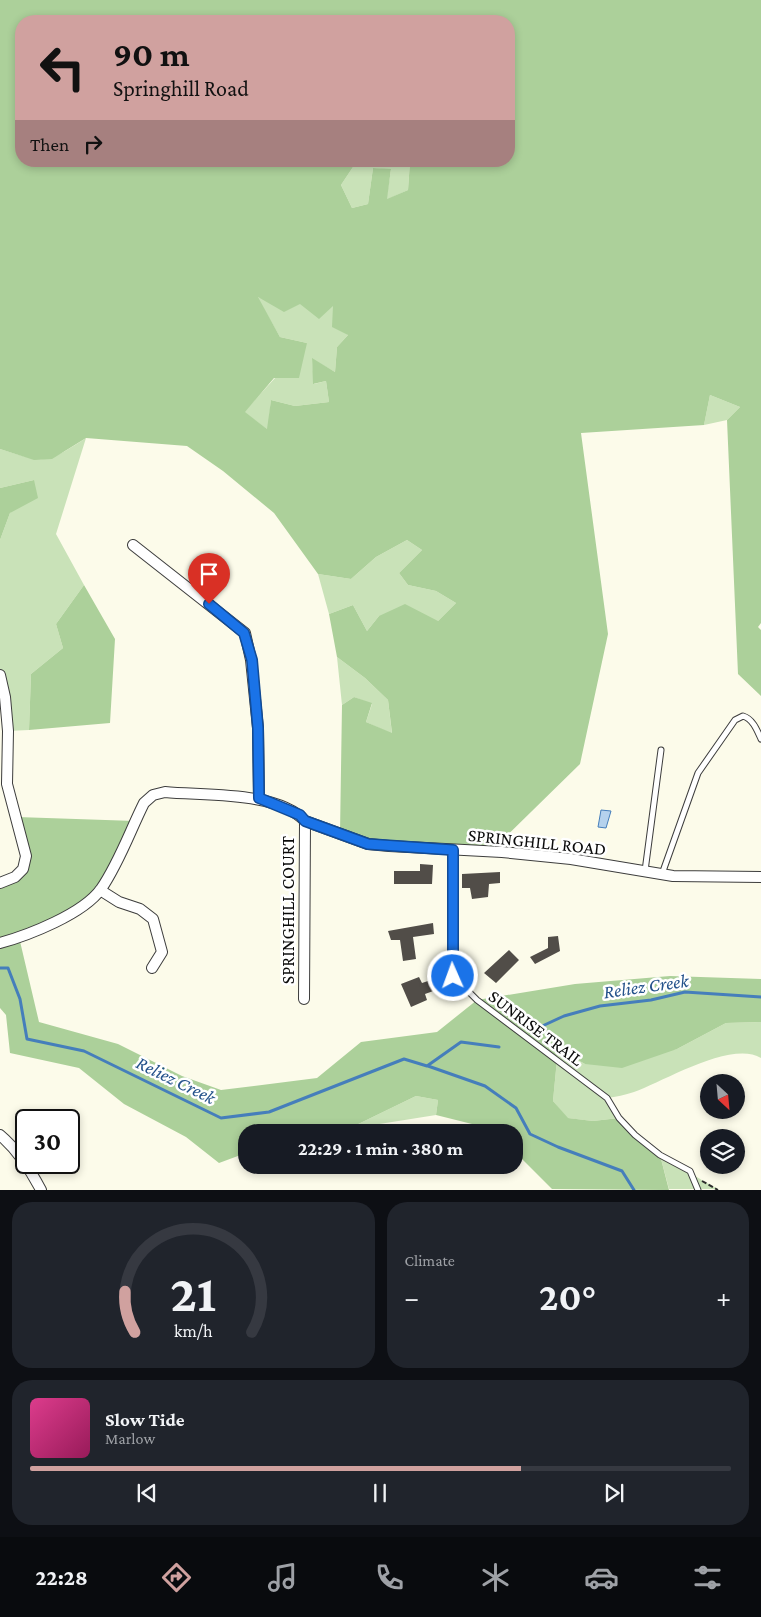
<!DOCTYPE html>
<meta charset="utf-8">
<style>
:root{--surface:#171b24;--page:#20242c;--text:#f1f3f6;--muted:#9ea1a6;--line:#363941;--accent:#d0a19f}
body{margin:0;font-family:"Crimson Pro",serif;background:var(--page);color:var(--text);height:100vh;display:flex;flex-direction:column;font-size:19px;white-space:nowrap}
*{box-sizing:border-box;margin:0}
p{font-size:16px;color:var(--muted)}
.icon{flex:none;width:28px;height:28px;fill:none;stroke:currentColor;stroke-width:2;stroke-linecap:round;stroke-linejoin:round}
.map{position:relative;height:1190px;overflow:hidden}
.panel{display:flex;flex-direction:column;gap:12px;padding:12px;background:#0d0f14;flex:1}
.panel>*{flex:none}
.banner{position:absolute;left:15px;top:15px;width:500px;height:152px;border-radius:20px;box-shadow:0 2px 8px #0003;background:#d0a19f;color:#111;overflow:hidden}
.needle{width:32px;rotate:154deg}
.fabs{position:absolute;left:700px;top:1074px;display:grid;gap:10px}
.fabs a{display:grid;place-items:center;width:45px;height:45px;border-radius:50%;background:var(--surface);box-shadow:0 2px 8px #0003;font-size:25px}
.speed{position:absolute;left:15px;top:1109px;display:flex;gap:10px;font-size:25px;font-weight:700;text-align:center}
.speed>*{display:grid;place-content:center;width:65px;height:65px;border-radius:50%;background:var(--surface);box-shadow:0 2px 8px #0003;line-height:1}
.speed .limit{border:2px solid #111;border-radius:8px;background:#fff;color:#111}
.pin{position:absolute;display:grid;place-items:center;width:42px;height:42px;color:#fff;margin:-51px -21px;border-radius:50% 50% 50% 0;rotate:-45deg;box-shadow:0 0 5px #0007}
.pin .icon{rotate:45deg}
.me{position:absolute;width:55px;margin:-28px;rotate:358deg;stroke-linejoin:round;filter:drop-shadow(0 0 4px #0008)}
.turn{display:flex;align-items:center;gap:18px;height:105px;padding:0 15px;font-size:22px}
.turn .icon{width:65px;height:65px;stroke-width:2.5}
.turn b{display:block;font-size:35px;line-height:42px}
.then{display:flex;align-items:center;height:48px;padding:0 15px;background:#0003;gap:10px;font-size:19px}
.big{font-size:38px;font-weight:700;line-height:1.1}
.panel .tile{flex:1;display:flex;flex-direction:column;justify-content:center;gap:8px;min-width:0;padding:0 18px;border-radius:20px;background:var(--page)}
.panel .dial{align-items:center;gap:0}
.dial svg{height:130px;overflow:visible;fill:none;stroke:var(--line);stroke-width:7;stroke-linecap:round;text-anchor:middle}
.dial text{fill:var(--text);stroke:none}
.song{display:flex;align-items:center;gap:15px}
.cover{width:60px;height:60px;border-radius:8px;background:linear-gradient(135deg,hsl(330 70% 55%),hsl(330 70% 35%))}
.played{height:5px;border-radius:2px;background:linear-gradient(90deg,var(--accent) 70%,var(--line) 70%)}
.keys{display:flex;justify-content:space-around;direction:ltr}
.heat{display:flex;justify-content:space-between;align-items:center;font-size:28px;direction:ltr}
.panel .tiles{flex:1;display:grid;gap:12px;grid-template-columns:1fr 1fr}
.tile:last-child{grid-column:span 2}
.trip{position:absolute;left:238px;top:1124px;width:285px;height:50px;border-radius:20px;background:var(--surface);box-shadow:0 2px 8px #0003;font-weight:700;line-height:50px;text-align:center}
.dock{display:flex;height:80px;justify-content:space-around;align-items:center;background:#090b0e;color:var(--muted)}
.dock .icon{width:35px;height:35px}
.dock .selected{color:var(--accent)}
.dock b{font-size:22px;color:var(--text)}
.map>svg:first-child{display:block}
.green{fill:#c9e2b8}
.forest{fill:#acd09a;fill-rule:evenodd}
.water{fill:#b5d2ed;stroke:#457ebb}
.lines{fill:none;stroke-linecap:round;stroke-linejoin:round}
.stream{stroke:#457ebb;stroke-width:3}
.building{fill:#514d48}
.lane-casing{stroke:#3d3d3d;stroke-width:7}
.street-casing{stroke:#3d3d3d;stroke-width:12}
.path{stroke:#2c2c2c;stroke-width:2;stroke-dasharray:5 2.5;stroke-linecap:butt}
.lane{stroke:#fff;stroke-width:5}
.street{stroke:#fff;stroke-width:10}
.route-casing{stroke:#114b97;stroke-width:12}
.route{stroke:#1a73e8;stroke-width:9}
.labels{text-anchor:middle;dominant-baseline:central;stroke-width:5;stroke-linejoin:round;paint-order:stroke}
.street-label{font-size:18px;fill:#0a0a0a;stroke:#fff}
.water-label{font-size:19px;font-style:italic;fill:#24528b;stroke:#fff}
</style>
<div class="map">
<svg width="761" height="1190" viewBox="0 0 761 1190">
<rect width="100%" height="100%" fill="#fcfbea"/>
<path class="green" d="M 357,161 L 410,161 L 408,190 L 386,200 L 391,170 L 373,168 L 368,204 L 352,208 L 341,185 Z
M 257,297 L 300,304 L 334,305 L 348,335 L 337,347 L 335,372 L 312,359 L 314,384 L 326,381 L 329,402 L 295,406 L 271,400 L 268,430 L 244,412 L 307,343 L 280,337 Z
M 710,395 L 740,407 L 727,420 L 704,425 Z
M 86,438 L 56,534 L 84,585 L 56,624 L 63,648 L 31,674 L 29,730 L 8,731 L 0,696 L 0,540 L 10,513 L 34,480 L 0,488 L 0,449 C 47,464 45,464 86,438 Z
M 407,540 L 422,550 L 399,573 L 408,585 L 436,591 L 456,603 L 438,621 L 379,616 L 367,631 L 353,605 L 329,614 L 318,574 L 351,579 L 376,557 Z
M 337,657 L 365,678 L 388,700 L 392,734 L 366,722 L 372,704 L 354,697 L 342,705 Z
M 761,1022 L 761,1058 C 731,1040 663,1082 634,1092 C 625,1095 616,1097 607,1098 L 619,1118 L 593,1121 L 567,1118 L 553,1101 L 558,1049 L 585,1064 L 677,1049 L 726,1023 Z
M 416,1096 L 438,1100 L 436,1115 L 348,1129 Z
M 660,1155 C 681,1166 698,1179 718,1189 L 669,1189 Z"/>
<path class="forest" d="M 0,0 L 761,0 L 761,623 L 758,627 L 761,630 L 761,696 L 738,674 L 727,420 L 740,407 L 710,395 L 704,425 L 581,433 L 608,634 L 580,764 L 487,855 L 389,846 L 340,834 L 342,705 L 354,697 L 372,703 L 366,722 L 392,733 L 388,700 L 365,678 L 337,657 L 329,614 L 353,605 L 367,631 L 379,616 L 405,604 L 438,621 L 456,603 L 436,591 L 408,585 L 399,573 L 422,550 L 407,540 L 376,557 L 351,579 L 318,574 L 274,513 L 223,471 L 187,446 L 86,438 L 52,459 L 34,460 L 0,449 ZM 21,21 L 509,21 L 509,161 L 410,161 L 408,190 L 387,199 L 391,169 L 373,168 L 368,204 L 352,208 L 341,185 L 357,161 L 21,161 ZM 258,297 L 284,312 L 300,304 L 319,319 L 333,306 L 332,327 L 348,335 L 337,347 L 335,372 L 312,358 L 313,384 L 326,381 L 329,402 L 295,406 L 271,400 L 267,429 L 245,412 L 274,378 L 299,378 L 307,343 L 280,337 Z
M 34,480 L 38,498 L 10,513 L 0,540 L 0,488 Z
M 84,585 L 115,639 L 110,723 L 29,730 L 31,674 L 63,648 L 56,624 Z
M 17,817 L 135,821 L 115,862 L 86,904 L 19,937 L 39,1022 L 118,1044 L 182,1076 L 221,1090 L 317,1078 L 361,1042 L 437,1032 L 477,1000 L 575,984 L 670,976 L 761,979 L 761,1022 L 726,1023 L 677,1049 L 622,1068 L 585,1064 L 558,1049 L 553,1101 L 568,1118 L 593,1121 L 619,1118 L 660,1155 L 669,1190 L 552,1189 L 514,1151 L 514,1132 L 495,1132 L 492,1129 L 436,1115 L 438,1100 L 416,1096 L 348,1129 L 333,1132 L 246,1132 L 246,1153 L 219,1163 L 186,1137 L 124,1104 L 79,1068 L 10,1053 L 6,1015 L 0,1008 L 0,883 L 23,869 Z"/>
<path class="water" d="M 601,810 L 611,811 L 606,828 L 598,827 Z"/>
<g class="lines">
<path class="stream" d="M 0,968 L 8,968 L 20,999 L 27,1039 L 84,1051 L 221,1118 L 269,1112 L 404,1059 L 427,1066 L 461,1042 L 499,1047
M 538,1028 L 564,1016 L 600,1006 L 651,1000 L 685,992 L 761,997
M 428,1066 L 485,1086 L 516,1108 L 530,1134 L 558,1147 L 622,1171 L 634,1190"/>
</g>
<path class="building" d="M 420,864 L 433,865 L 432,884 L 394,884 L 394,871 L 420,871 Z
M 500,872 L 500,883 L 489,884 L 488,897 L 472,899 L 470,888 L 462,888 L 462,874 Z
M 433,923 L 434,934 L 413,937 L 416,959 L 403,961 L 400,940 L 391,940 L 388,931 Z
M 558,936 L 560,951 L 535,964 L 530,957 L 548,948 L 548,937 Z
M 509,950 L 519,960 L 496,983 L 484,973 Z
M 446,975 L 450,985 L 425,994 L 427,1000 L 411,1007 L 401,984 L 419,977 L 422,983 Z"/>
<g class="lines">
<defs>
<path id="lane" d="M 645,871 L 661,750
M 662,874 L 698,773 L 735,720 L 743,716 C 753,719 757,730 761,739
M 453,976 L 477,1000 L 607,1098 L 619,1118 L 635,1135 L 660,1155 L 690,1171 L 698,1190"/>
<path id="street" d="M 133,545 L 245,633 L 251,660 L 258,728 L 259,798
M 0,675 L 5,697 L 8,731 L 7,784 L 26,856 L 23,869 L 15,877 L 0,883
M 100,890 L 119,902 L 140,909 L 153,919 L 162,952 L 152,968
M 0,943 C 29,935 83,914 101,889 C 119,863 130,831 144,803 L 153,795 L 165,792 C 205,796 277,791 305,821 L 368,844 L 389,846 L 502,852 L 571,859 L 673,876 L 761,877
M 453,976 L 453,850
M 304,999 L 305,821
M 0,1135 C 18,1150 30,1169 41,1190"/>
</defs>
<use href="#lane" class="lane-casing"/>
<use href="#street" class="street-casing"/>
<path class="path" d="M 702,1181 L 718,1190"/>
<use href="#lane" class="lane"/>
<use href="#street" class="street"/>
</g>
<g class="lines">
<defs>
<path id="route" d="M 209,604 L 244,633 L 252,660 L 258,728 L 259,798 L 300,815 L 305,821 L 368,844 L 453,850 L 453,976"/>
</defs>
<use href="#route" class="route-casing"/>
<use href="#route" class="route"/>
</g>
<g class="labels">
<g class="street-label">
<text transform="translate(537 842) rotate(6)">SPRINGHILL ROAD</text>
<text transform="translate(288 910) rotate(-90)">SPRINGHILL COURT</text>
<text transform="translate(536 1028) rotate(37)">SUNRISE TRAIL</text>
</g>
<g class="water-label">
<text transform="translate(646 986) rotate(-8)">Reliez Creek</text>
<text transform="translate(176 1080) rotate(26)">Reliez Creek</text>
</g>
</g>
</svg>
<div class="fabs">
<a><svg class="needle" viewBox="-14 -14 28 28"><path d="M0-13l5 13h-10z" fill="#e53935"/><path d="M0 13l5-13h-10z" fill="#9ea1a6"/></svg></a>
<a><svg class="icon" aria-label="layers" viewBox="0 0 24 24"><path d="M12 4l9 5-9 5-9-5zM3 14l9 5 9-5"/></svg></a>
</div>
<div class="speed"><div class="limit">30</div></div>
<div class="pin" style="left:209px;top:604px;background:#d93025"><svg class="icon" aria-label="arrive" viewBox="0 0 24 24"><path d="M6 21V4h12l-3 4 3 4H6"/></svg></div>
<svg class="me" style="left:453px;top:976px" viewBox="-20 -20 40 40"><circle r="17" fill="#1a73e8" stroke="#fff" stroke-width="3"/><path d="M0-11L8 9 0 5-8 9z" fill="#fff"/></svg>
<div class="trip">22:29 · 1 min · 380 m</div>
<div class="banner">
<div class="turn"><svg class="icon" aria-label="left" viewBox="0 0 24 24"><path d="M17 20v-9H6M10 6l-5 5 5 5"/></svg><div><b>90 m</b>Springhill Road</div></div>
<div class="then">Then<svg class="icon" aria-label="right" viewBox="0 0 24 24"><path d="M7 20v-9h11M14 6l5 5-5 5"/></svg></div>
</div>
</div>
<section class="panel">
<div class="tiles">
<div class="tile dial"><svg viewBox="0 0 100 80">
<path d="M14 69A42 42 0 1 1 86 69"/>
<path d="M14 69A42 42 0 0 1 8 44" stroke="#d0a19f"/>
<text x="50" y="56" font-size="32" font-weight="700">21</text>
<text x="50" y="72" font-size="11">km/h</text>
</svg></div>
<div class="tile"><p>Climate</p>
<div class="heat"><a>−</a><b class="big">20°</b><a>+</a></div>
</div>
<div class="tile">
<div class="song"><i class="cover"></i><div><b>Slow Tide</b><p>Marlow</p></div></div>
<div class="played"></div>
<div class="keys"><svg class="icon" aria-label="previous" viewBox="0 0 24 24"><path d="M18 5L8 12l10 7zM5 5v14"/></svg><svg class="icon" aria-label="pause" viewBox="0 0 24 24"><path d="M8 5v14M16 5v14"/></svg><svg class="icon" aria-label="next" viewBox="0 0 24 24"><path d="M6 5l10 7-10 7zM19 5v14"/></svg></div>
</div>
</div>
</section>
<nav class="dock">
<b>22:28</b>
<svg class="icon selected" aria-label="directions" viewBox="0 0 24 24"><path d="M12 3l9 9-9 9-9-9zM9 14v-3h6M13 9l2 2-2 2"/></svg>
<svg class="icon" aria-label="music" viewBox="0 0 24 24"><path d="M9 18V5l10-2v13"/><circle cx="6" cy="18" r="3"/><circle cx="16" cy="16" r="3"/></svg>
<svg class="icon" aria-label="phone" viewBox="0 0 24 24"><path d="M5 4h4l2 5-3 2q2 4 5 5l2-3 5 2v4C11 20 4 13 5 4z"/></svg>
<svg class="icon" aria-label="climate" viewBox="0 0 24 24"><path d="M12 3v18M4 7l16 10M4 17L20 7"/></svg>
<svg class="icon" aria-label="car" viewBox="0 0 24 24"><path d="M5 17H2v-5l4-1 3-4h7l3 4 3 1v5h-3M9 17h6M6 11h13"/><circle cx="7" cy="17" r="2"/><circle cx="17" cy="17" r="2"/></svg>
<svg class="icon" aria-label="filters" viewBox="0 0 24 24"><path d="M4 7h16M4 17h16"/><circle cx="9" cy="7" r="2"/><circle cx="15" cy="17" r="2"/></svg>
</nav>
